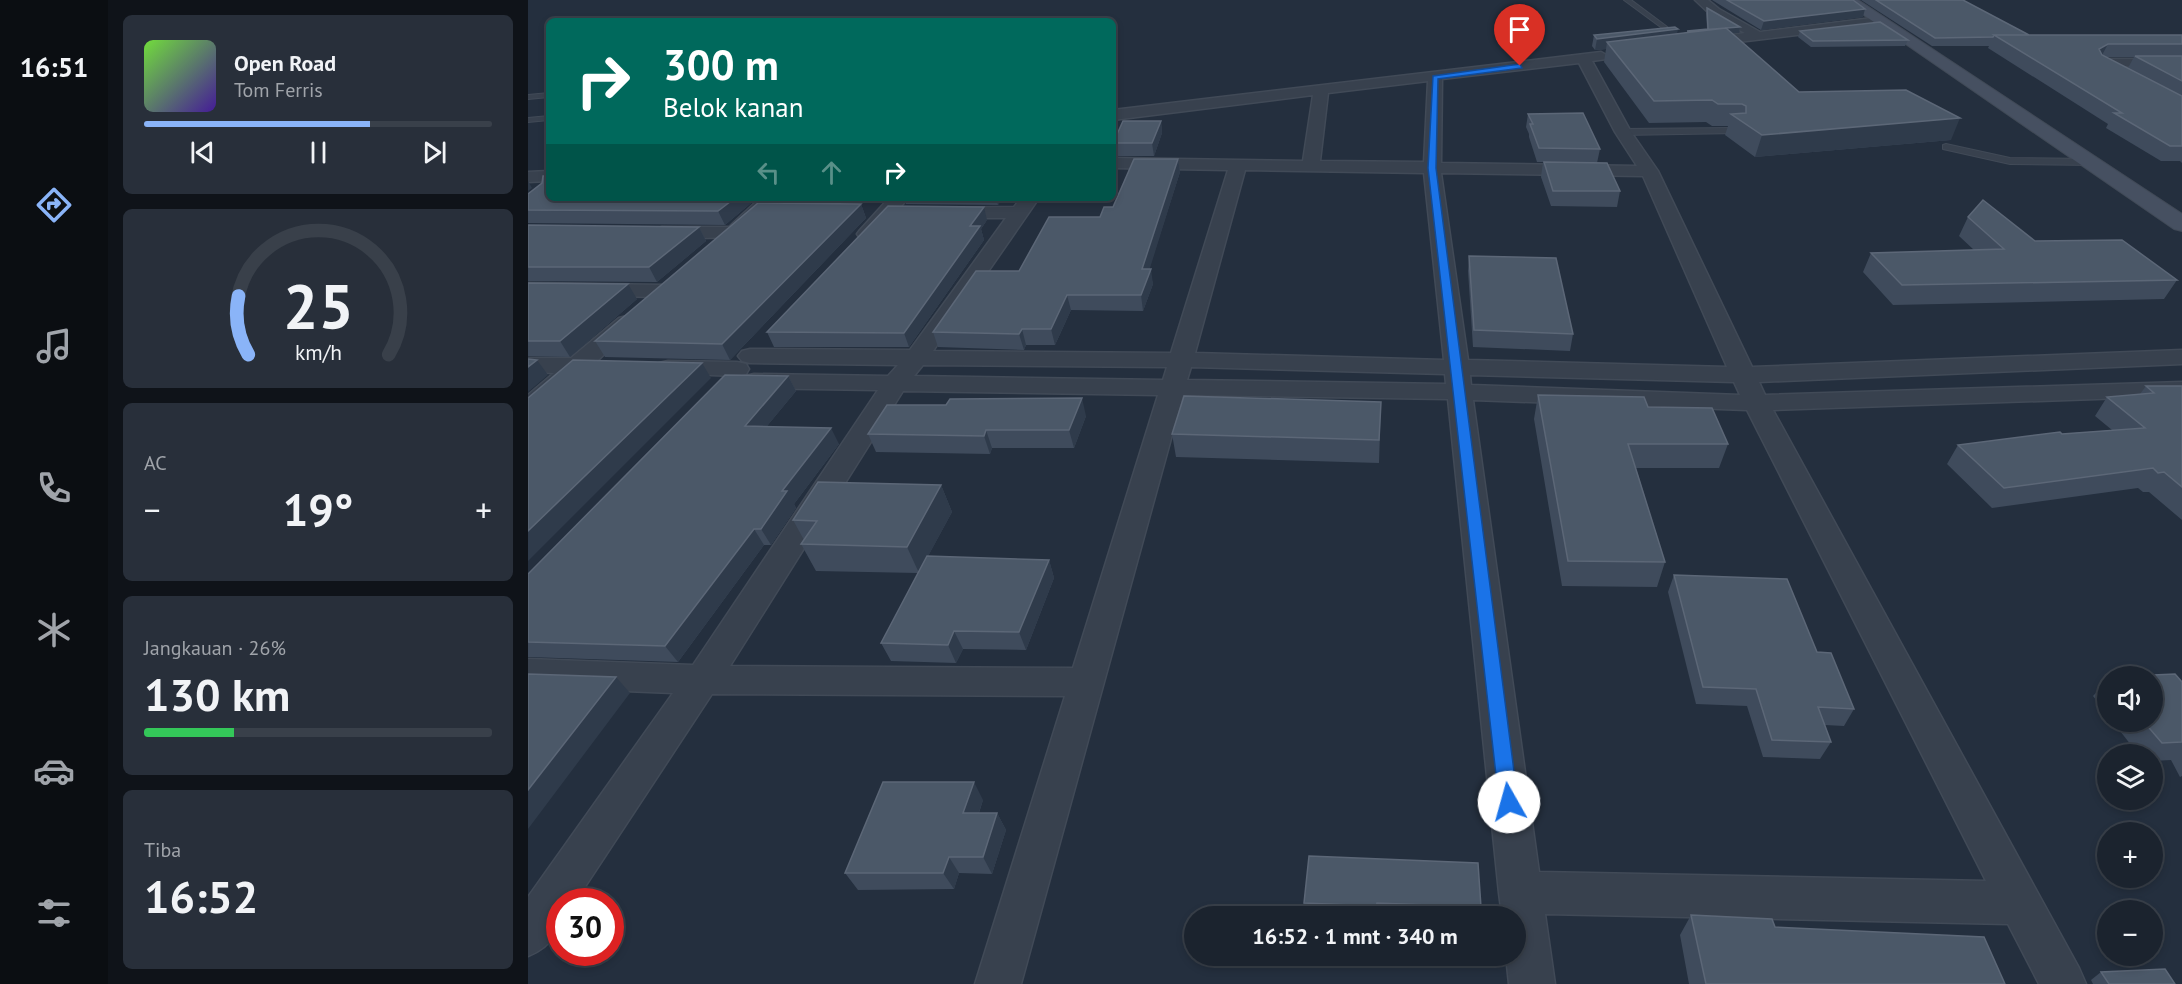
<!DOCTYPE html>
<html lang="id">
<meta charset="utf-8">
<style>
:root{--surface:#1b232e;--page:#282f3a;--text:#f1f3f6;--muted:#a0a4aa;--line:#39404a;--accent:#8ab4f8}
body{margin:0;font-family:"PT Sans",sans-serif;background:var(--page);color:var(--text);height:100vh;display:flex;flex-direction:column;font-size:22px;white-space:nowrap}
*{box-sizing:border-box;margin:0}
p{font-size:20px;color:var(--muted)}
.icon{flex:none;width:33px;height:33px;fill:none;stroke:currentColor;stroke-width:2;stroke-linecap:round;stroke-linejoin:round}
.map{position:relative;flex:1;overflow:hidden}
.side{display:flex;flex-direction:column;gap:15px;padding:15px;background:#0f1319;width:420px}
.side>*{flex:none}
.hud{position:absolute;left:18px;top:18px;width:570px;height:183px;border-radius:9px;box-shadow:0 3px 9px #0003,0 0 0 2px var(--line);background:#00695c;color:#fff;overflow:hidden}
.controls{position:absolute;left:1569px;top:666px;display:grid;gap:12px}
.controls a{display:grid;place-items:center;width:66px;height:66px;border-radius:50%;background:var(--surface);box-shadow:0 3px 9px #0003,0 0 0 2px var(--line);font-size:30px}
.speed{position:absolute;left:18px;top:888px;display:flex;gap:12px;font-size:30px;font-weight:700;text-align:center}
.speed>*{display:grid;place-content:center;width:78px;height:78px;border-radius:50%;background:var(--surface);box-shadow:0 3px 9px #0003,0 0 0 2px var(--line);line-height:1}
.speed .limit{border:9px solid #d22;background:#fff;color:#111}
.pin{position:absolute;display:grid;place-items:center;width:51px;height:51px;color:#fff;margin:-62px -26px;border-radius:50% 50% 50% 0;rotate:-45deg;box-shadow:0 0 6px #0007}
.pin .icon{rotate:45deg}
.me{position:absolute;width:66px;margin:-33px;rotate:353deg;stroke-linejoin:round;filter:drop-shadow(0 0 4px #0008)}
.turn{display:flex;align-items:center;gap:21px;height:126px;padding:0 18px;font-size:27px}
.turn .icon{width:78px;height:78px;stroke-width:2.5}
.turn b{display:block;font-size:42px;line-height:51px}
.lanes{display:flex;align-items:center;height:57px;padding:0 18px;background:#0003;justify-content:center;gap:30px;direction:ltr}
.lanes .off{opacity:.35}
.big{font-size:45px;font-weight:800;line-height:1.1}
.side .card{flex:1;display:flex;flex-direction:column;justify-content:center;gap:9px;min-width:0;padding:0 21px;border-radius:9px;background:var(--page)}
.side .dial{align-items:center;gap:0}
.dial svg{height:156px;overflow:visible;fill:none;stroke:var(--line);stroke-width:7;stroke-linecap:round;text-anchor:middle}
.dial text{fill:var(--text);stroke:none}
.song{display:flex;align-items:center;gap:18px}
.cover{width:72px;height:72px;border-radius:9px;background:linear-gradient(135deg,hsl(100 70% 55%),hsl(260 70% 35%))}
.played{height:6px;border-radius:3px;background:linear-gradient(90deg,var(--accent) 65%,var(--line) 65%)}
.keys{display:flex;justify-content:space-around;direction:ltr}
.heat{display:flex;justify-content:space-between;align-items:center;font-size:33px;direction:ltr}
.charge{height:9px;border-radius:4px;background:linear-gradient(90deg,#34c759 26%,var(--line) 0)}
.trip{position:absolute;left:656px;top:906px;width:342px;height:60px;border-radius:30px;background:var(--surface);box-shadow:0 3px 9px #0003,0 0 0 2px var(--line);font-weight:800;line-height:60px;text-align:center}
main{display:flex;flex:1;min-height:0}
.tab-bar{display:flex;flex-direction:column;width:108px;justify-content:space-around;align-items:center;background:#0b0e12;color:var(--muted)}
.tab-bar .icon{width:42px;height:42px}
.tab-bar .active{color:var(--accent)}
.tab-bar b{font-size:27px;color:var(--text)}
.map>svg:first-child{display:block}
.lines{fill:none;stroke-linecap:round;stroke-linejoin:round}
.lane-casing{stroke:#414a57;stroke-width:2}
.street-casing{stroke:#414a57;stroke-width:3}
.secondary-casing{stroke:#414a57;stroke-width:2}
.lane{fill:#38414e;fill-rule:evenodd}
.street{fill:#38414e;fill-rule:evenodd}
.secondary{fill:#465061;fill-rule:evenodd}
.wall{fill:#3f4b5c;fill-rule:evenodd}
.shaded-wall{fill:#2f3b4b}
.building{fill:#4b5868;stroke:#5c6777;stroke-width:1.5}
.route{fill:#1a73e8;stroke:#114b97;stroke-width:1.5}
</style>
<main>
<nav class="tab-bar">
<b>16:51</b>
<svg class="icon active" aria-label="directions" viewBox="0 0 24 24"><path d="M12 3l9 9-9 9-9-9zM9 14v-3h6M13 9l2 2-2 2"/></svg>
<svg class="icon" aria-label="music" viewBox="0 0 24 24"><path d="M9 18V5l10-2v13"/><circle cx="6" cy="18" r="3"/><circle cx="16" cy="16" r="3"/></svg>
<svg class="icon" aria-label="phone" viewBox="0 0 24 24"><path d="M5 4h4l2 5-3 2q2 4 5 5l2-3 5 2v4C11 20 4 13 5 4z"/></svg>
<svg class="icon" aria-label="climate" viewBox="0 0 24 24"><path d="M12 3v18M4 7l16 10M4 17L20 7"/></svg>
<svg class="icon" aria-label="car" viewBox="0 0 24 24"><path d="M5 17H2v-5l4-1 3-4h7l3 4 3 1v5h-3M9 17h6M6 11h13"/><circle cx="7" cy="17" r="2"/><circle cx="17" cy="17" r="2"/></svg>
<svg class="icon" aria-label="filters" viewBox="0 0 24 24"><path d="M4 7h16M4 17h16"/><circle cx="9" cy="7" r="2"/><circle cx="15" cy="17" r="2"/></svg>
</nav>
<section class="side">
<div class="card">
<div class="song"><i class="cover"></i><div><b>Open Road</b><p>Tom Ferris</p></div></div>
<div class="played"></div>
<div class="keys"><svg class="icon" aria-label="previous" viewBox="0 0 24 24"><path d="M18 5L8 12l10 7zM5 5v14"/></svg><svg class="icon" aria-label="pause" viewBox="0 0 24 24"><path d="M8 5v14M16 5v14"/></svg><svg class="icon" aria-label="next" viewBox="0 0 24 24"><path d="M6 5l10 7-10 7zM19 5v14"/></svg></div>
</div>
<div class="card dial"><svg viewBox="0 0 100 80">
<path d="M14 69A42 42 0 1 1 86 69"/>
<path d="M14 69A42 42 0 0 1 9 39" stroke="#8ab4f8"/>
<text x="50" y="56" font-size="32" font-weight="700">25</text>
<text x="50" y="72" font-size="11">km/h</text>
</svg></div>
<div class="card"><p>AC</p>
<div class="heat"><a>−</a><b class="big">19°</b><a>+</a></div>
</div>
<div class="card"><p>Jangkauan · 26%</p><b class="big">130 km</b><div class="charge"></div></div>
<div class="card"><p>Tiba</p><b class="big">16:52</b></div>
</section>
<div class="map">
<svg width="1654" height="984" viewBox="0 0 1654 984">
<rect width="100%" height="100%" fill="#242f3e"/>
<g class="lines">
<defs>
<path id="lane" d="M 1096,0 L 1103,0 L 1158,41 L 1153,42 Z
M 21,93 L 21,97 L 0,99 L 0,95 Z
M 21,116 L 21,120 L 0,122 L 0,118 Z
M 1207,128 L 1210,129 L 1210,133 L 1095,135 L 1091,132 L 1095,129 Z
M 1418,144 L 1482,158 L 1563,159 L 1568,162 L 1563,165 L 1482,164 L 1415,149 L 1415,145 Z"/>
<path id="street" d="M 1167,0 L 1180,0 L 1191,9 L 1232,32 L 1352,17 L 1358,21 L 1352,25 L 1169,47 L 1162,43 L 1164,40 L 1217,33 L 1183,15 Z
M 1073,52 L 1080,56 L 1078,59 L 1064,61 L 1103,132 L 1130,171 L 1224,367 L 1654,350 L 1654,364 L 1231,382 L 1237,395 L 1654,382 L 1654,396 L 1245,410 L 1551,968 L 1558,984 L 1511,984 L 1480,924 L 1017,914 L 1027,984 L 981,984 L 978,956 L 987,956 L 987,916 L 974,916 L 971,893 L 920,399 L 655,395 L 493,984 L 447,984 L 537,696 L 184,694 L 47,902 L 32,902 C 32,929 27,945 0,956 L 0,897 L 145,693 L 0,687 L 0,659 L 165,665 L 350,390 L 226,388 L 217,386 L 214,381 L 217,376 L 226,374 L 360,376 L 370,365 L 222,363 L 214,361 L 210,356 L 214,351 L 222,349 L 382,350 L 478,218 L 420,218 L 413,216 L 411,212 L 413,208 L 486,207 L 493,198 L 511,198 L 405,351 L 643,353 L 700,170 L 585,168 L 585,158 L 775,161 L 785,95 L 585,120 L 585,110 ZM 1051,63 L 1087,132 L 1109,166 L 913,163 L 914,79 ZM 900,81 L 896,162 L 792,161 L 800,93 ZM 717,170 L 896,173 L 916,360 L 667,353 ZM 913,173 L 1115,176 L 1199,367 L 940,360 ZM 395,365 L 639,367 L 635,380 L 386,376 ZM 663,367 L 917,374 L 918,384 L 659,380 ZM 942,375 L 1206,382 L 1212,395 L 943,385 ZM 375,391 L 630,395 L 545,668 L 202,666 ZM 945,400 L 1219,410 L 1458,881 L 1011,872 Z
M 1573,59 L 1654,59 L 1654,67 L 1568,66 L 1566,63 L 1568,60 Z
M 21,171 L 21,181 L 0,182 L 0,172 Z
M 232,198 L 252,198 L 211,237 L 134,239 L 127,237 L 124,233 L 127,229 L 134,227 L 201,227 Z
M 361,198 L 380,198 L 346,238 L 332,238 L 329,234 L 332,230 Z
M 0,283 L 137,285 L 145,286 L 148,291 L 145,296 L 137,297 L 0,295 Z
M 99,316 L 107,318 L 110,323 L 68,362 L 70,366 L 67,371 L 55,373 L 9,413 L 0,416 L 0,395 L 26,373 L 0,372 L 0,358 L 43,358 L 91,318 Z
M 140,361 L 209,362 L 218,364 L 221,369 L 218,374 L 209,376 L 131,373 L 128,368 L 131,363 Z"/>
<path id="secondary" d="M 1314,0 L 1330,0 L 1654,214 L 1654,231 L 1646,229 Z"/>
</defs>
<use href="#lane" class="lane-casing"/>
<use href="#street" class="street-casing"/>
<use href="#secondary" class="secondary-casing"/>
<use href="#lane" class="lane"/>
<use href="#street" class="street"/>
<use href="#secondary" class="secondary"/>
</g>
<path class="wall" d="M 1184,0 L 1325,0 L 1335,17 L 1233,30 Z
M 1333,0 L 1435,0 L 1501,35 L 1654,35 L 1654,163 L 1652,161 L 1633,161 L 1578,128 L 1580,124 L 1460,48 L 1461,46 L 1404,46 ZM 1578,57 L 1606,57 L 1600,68 Z
M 1179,8 L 1212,27 L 1211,33 L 1204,33 L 1271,92 L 1423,140 L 1227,157 L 1197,135 L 1200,126 L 1184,126 L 1178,122 L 1121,123 L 1076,62 L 1078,49 L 1067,50 L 1064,46 L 1066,35 L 1149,34 L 1179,29 L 1178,13 Z
M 1272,31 L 1380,40 L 1377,46 L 1283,47 L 1270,37 Z
M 1000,114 L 1072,149 L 1069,163 L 1092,191 L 1089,207 L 1023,206 L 1013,177 L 1015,162 L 1009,162 L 1001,137 L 1001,134 L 998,127 Z
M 633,121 L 634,133 L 626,156 L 587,156 L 585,143 Z
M 650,159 L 652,172 L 621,269 L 625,284 L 615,311 L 543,310 L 527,345 L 498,345 L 496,350 L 410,347 L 405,332 L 491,271 L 572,217 Z
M 0,194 L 21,198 L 229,198 L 197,225 L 0,223 Z
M 251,198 L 358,198 L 353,203 L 252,202 Z
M 376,198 L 475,198 L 470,205 L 378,204 Z
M 333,204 L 338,218 L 202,360 L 77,357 L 67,341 Z
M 1440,217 L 1507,241 L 1649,280 L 1636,299 L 1365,305 L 1335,272 L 1343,253 L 1446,250 L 1431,236 Z
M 459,220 L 453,229 L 456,240 L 381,347 L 246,347 L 239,332 Z
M 0,225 L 171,227 L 178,241 L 129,282 L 0,281 Z
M 941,256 L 1045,334 L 1042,351 L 945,347 L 940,271 Z
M 0,283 L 109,299 L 42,357 L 0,356 Z
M 260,376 L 268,391 L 239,426 L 311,444 L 266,504 L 268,508 L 243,545 L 236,545 L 150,662 L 0,657 L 0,574 Z
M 1618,386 L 1654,386 L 1654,520 L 1621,492 L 1615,492 L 1610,488 L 1464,508 L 1419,464 L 1430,445 L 1534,434 L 1584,430 L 1567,416 L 1579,397 L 1612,394 Z
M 1010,395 L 1120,407 L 1200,444 L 1191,468 L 1108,468 L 1137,562 L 1129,587 L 1034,586 L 1006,419 Z
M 853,402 L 851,463 L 648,457 L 644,434 Z
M 558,416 L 546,448 L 464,448 L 462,454 L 348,452 L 340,434 Z
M 413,485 L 424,512 L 400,556 L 521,560 L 526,578 L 498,650 L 435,649 L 428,663 L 363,661 L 353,643 L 390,573 L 288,571 L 273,544 L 276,540 L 265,520 Z
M 1146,575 L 1289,652 L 1326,709 L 1316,726 L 1297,725 L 1303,742 L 1292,759 L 1235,757 L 1219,706 L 1168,704 L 1140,592 Z
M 1580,680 L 1580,715 L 1565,696 Z
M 1654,682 L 1654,776 L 1652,777 L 1643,760 L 1624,761 L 1624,754 L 1610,754 L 1585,722 L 1624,722 Z
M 455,800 L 451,813 L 469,813 L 478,830 L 464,874 L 431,873 L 426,889 L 330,890 L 317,873 Z
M 950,863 L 953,907 L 951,916 L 806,916 L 777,915 L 776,903 Z
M 1163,915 L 1247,927 L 1477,984 L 1161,984 L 1152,935 Z
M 1573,972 L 1647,984 L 1565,984 L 1563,980 Z"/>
<path class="shaded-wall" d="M 1337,9 L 1335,17 L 1233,30 L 1236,21 Z
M 1212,27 L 1211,33 L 1158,37 L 1159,31 Z
M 1150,29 L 1148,40 L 1079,42 L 1078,49 L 1067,50 L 1069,39 Z
M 1580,44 L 1573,57 L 1571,49 Z
M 1432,118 L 1423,140 L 1227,157 L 1234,135 Z
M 633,121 L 634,133 L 626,156 L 624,143 Z
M 650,159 L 652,172 L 617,284 L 614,269 Z
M 0,181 L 4,188 L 0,191 Z
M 207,198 L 229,198 L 197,225 L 190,211 Z
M 351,198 L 358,198 L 353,203 Z
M 468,198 L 475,198 L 470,205 Z
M 333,204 L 338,218 L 202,360 L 194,344 Z
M 456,207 L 459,220 L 453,229 L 456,240 L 381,347 L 376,333 L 442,226 Z
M 171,227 L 178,241 L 129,282 L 121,267 Z
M 623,269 L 625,284 L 615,311 L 613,295 Z
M 100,284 L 109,299 L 42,357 L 32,341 Z
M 539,295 L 543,310 L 527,345 L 523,329 Z
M 494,329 L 498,345 L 496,350 L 491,334 Z
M 9,360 L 20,375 L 0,392 L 0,367 Z
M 174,363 L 183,378 L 0,561 L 0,531 Z
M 260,376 L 268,391 L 226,442 L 217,426 Z
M 554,398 L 558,416 L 546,448 L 541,430 Z
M 303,428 L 311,444 L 266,504 L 268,508 L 243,545 L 233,529 L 254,491 Z
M 458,430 L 464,448 L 462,454 L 456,436 Z
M 413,485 L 424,512 L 391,573 L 379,547 Z
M 226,529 L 236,545 L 150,662 L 137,646 Z
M 521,560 L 526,578 L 498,650 L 491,632 Z
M 426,631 L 435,649 L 428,663 L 420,645 Z
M 88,677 L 102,693 L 0,829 L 0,790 Z
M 446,782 L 455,800 L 445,830 L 435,813 Z
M 469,813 L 478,830 L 464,874 L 455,857 Z
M 421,857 L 431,873 L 426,889 L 415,873 Z"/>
<path class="building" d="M 1199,0 L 1325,0 L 1337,9 L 1236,21 Z
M 1348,0 L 1435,0 L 1501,35 L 1466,35 L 1465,37 L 1407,38 Z
M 1179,8 L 1212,27 L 1159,31 L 1180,29 Z
M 1352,22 L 1380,40 L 1285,41 L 1272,31 Z
M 1147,27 L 1150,29 L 1069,39 L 1066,35 Z
M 1198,28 L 1271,92 L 1378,90 L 1432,118 L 1234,135 L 1203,114 L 1218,113 L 1218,106 L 1214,104 L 1190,104 L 1184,100 L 1126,101 L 1079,42 Z
M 1466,35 L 1654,35 L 1654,44 L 1580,44 L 1571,49 L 1574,55 L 1654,96 L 1654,146 L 1642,146 L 1586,113 L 1594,113 Z
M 1607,56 L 1654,56 L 1654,81 Z
M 1055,113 L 1072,149 L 1011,148 L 1002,124 L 1005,124 L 1000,114 Z
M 595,121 L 633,121 L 624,143 L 585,143 Z
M 606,159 L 650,159 L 614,269 L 623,269 L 613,295 L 539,295 L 523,329 L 494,329 L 491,334 L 405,332 L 448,271 L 491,271 L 521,217 L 572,217 L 576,207 L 585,207 Z
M 1016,162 L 1079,163 L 1092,191 L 1025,191 Z
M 15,176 L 21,176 L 21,198 L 207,198 L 190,211 L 0,210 L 0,194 L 14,183 Z
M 1455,200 L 1507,241 L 1594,240 L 1649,280 L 1374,285 L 1343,253 L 1476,249 L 1440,217 Z
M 230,203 L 333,204 L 194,344 L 67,341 Z
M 360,206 L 456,207 L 442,226 L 452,226 L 376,333 L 239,332 Z
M 0,225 L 171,227 L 121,267 L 0,267 Z
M 941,256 L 1028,258 L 1045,334 L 946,330 Z
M 0,283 L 100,284 L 32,341 L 0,341 Z
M 0,359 L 9,360 L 0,367 Z
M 45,360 L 174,363 L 0,531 L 0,398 Z
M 197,375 L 260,376 L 217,426 L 303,428 L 254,491 L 259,491 L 233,529 L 226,529 L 137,646 L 0,642 L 0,574 Z
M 1618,386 L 1654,386 L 1654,487 L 1636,472 L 1630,473 L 1625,468 L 1476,488 L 1430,445 L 1532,432 L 1534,434 L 1617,428 L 1579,397 L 1626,393 Z
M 1010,395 L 1116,397 L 1120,407 L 1184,408 L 1200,444 L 1100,444 L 1137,562 L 1040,561 Z
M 656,396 L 853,402 L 851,440 L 644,434 Z
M 554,398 L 541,430 L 458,430 L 456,436 L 340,434 L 359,405 L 418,405 L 422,399 Z
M 290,482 L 413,485 L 379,547 L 273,544 L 289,521 L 265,520 Z
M 399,556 L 521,560 L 491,632 L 426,631 L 420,645 L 353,643 Z
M 1146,575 L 1259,579 L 1289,652 L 1303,653 L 1326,709 L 1290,707 L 1303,742 L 1244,740 L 1228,689 L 1175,687 Z
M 0,674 L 88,677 L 0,790 Z
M 1647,674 L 1654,682 L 1654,742 L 1634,743 L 1616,722 L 1624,722 L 1624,676 L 1602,676 Z
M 355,782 L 446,782 L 435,813 L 469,813 L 455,857 L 421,857 L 415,873 L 317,873 Z
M 781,856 L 950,863 L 953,907 L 849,903 L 848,906 L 776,903 Z
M 1163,915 L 1244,919 L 1247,927 L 1456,937 L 1477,984 L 1178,984 Z
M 1637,969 L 1647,984 L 1581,984 L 1573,972 Z"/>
<path class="route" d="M 992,64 L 994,68 L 910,79 L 908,168 L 990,802 L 987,808 L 981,810 L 974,808 L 971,802 L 900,168 L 905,76 Z"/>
</svg>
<div class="controls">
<a><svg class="icon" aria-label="sound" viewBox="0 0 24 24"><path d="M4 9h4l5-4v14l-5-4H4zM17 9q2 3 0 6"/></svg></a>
<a><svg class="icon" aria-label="layers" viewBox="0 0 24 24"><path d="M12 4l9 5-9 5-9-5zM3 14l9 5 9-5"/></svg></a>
<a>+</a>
<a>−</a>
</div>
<div class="speed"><div class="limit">30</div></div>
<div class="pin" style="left:992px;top:66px;background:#d93025"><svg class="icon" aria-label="arrive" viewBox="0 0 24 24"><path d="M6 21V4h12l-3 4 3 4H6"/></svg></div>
<svg class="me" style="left:981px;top:802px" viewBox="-20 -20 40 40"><circle r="19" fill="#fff"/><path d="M0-13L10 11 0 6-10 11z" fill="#1a73e8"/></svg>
<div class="trip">16:52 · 1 mnt · 340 m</div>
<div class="hud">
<div class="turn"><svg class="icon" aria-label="right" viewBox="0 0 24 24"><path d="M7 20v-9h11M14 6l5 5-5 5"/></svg><div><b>300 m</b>Belok kanan</div></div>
<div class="lanes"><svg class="icon off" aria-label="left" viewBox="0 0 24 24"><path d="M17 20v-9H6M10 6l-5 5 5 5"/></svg><svg class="icon off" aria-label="ahead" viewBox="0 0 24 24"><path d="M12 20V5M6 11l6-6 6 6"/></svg><svg class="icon" aria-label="right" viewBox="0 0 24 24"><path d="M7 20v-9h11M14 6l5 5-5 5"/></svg></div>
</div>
</div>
</main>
